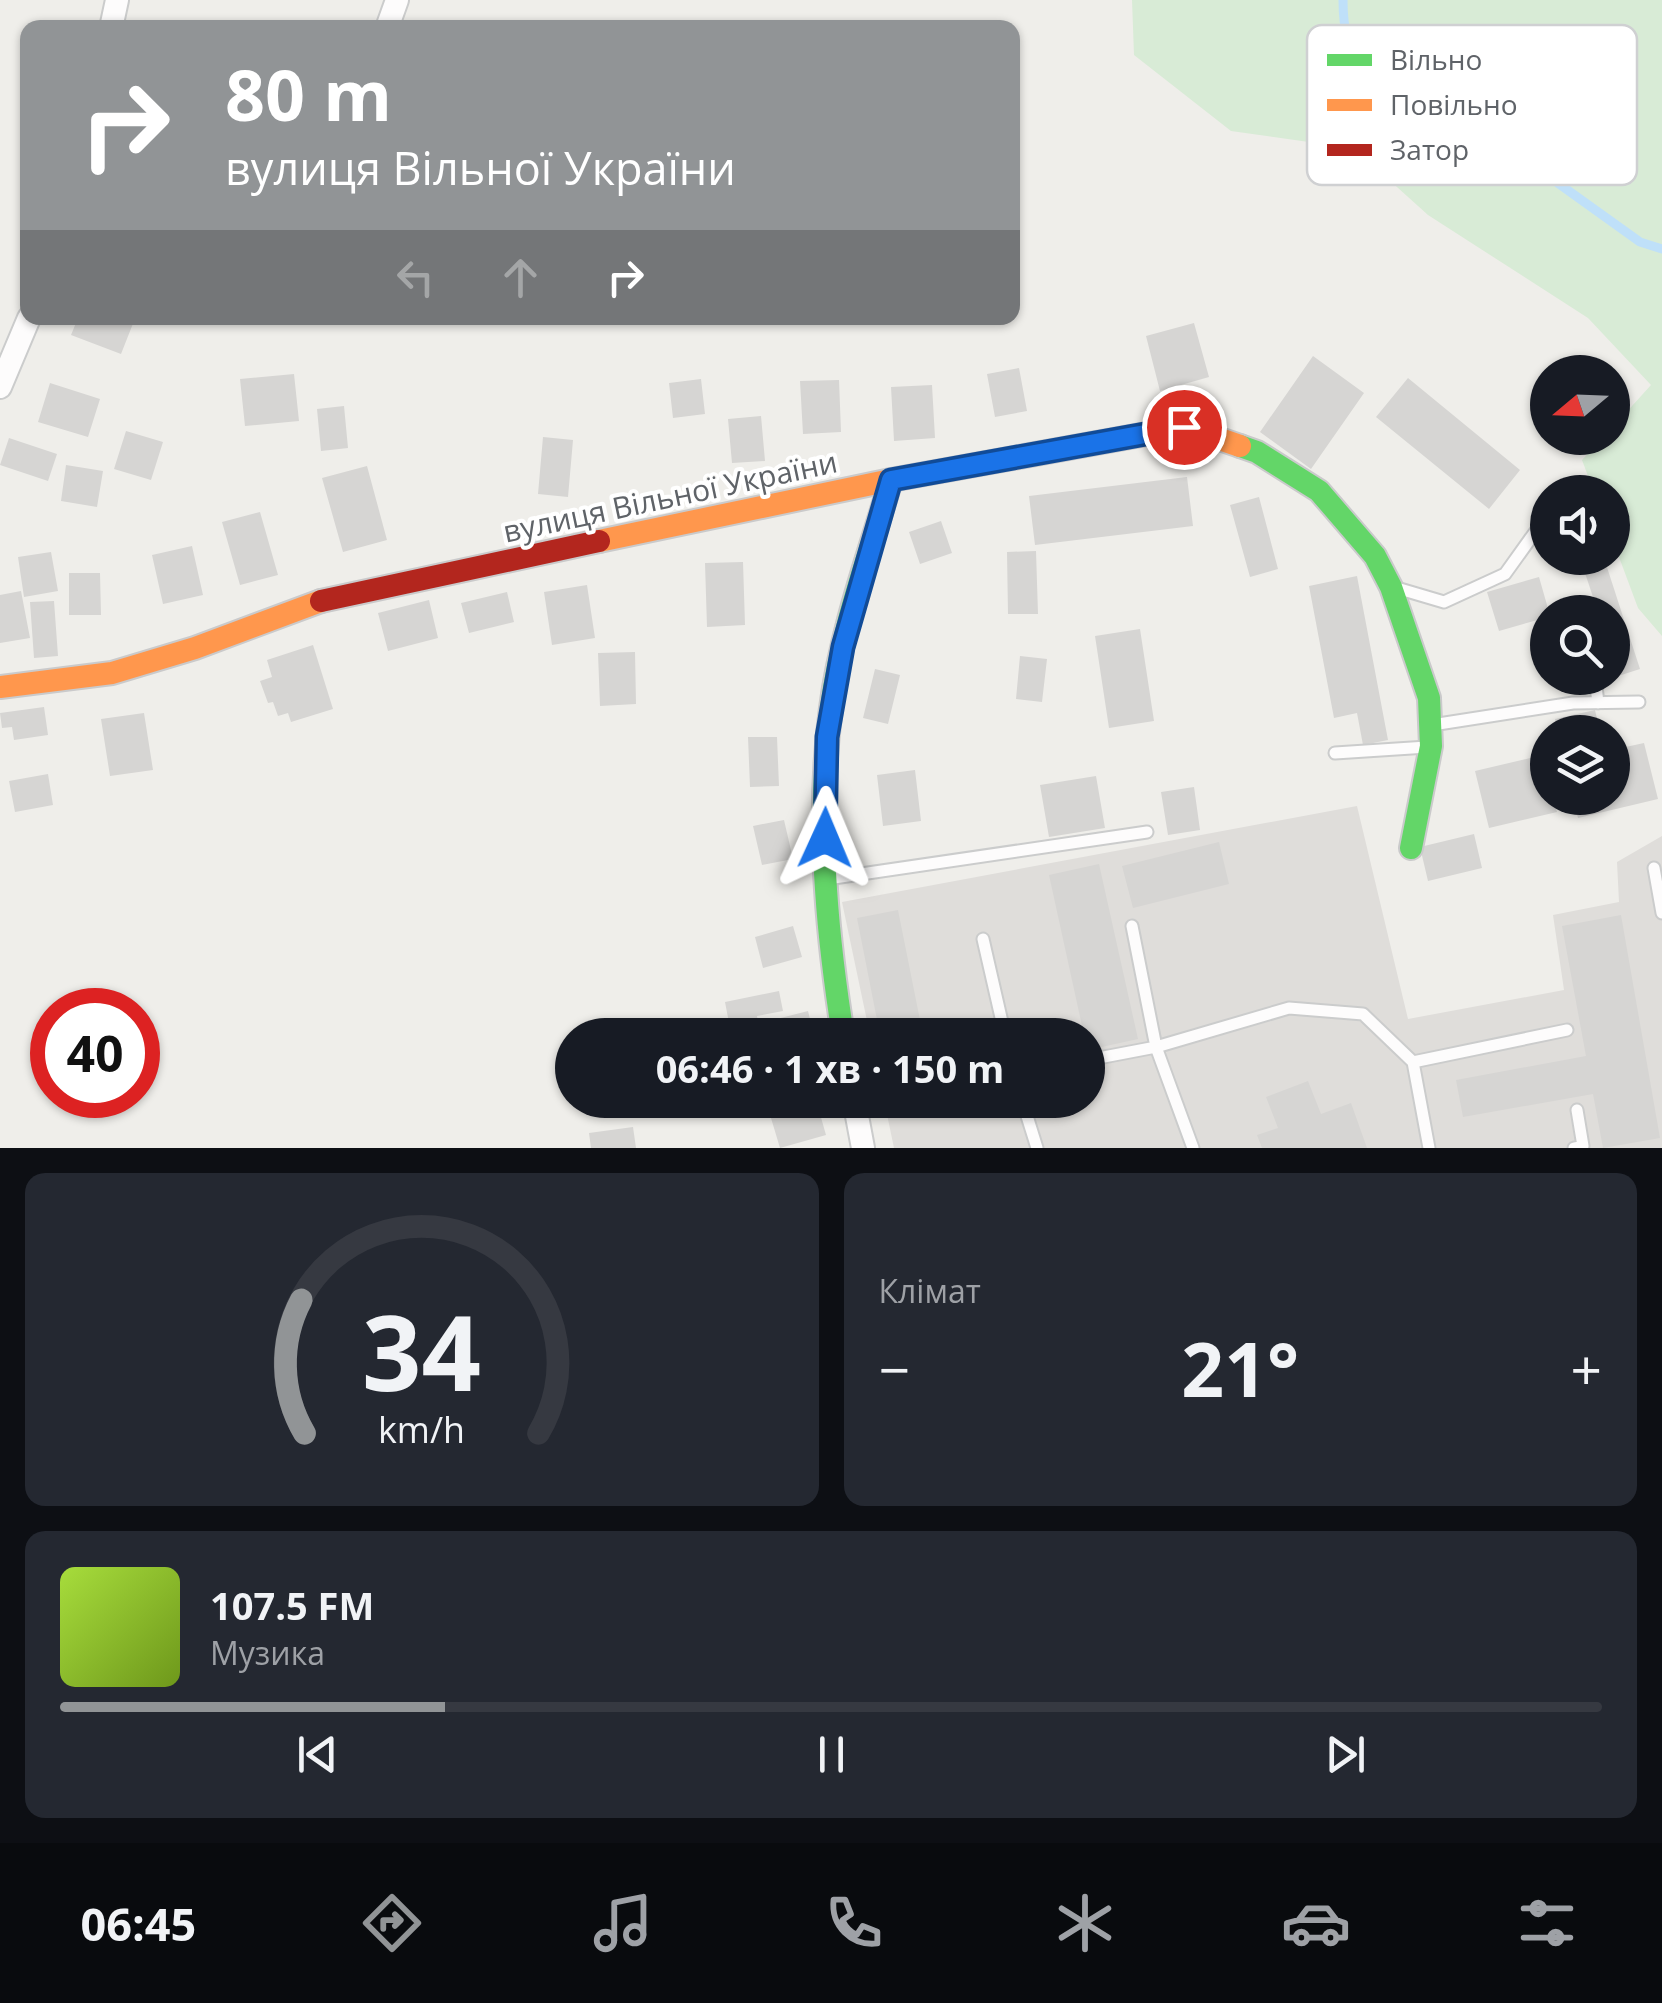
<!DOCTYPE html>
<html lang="uk">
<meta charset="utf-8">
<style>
:root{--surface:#171b24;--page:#242831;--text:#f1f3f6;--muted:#9ea1a6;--line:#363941;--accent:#919496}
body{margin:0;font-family:"Open Sans",sans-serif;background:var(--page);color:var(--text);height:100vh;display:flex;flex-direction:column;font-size:38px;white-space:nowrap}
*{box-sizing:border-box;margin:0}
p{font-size:32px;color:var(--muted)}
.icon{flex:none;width:55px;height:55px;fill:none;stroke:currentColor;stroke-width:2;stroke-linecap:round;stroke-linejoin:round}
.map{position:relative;height:1148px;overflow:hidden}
.side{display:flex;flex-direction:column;gap:25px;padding:25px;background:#0d0f14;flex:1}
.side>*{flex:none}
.guide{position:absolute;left:20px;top:20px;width:1000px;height:305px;border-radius:20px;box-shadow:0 2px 8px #0004;background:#919496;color:#fff;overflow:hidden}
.needle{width:65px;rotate:251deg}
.buttons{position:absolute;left:1530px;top:355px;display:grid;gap:20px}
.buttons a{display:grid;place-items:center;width:100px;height:100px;border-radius:50%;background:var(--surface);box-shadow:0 2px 8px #0004;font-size:50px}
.speed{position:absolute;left:30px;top:988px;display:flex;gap:20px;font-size:50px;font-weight:700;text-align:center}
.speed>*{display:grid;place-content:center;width:130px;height:130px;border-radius:50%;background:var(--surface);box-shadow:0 2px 8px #0004;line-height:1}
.speed .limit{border:15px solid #d22;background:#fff;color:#111}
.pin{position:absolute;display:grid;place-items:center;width:85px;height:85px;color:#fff;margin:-42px;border:5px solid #fff;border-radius:50%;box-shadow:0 2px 10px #0007}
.me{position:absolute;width:110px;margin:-55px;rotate:1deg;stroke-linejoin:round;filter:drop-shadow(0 0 8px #0008)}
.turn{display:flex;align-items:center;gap:35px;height:210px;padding:0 40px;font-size:45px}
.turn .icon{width:130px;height:130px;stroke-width:2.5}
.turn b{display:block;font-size:70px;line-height:85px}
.lanes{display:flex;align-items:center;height:95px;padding:0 40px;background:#0003;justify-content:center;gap:50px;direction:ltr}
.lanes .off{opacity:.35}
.big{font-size:75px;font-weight:700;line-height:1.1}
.side .card{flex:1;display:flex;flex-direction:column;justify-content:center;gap:15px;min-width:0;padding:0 35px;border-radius:20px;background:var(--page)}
.side .dial{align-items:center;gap:0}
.dial svg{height:260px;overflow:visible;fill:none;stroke:var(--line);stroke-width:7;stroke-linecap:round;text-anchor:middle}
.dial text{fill:var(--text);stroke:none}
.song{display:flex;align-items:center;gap:30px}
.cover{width:120px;height:120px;border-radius:15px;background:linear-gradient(135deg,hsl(80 70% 55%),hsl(80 70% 35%))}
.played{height:10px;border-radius:5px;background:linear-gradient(90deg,var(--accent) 25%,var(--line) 25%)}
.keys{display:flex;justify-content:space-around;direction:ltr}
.heat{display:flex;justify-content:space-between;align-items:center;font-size:55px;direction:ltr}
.side .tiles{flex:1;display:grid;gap:25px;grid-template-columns:1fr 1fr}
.card:last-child{grid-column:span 2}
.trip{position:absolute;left:555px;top:1018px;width:550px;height:100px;border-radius:50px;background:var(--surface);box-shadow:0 2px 8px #0004;font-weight:700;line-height:100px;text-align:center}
.dock{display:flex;height:160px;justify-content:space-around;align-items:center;background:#090b0e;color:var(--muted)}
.dock .icon{width:70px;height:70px}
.dock .on{color:var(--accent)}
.dock b{font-size:45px;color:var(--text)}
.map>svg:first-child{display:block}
.industrial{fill:#dfddda}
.green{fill:#d8ebd6}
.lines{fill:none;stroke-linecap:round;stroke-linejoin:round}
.stream{stroke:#bfe0f9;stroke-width:9}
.building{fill:#d6d5d3}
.lane-casing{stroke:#cbcccc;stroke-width:15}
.street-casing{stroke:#cbcccc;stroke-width:26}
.fast-casing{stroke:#cacacb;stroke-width:26}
.slow-casing{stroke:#cacacb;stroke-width:26}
.jam-casing{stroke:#cacacb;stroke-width:26}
.lane{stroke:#fdfcfc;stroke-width:11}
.street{stroke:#fdfcfc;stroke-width:22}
.fast{stroke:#63d668;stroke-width:22}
.slow{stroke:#ff974d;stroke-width:22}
.jam{stroke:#b3261e;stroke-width:22}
.route-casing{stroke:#114b97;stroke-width:25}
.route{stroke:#1a73e8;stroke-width:18}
.labels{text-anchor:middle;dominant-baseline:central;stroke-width:8;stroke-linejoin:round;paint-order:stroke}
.street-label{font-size:30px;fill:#5f6368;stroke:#fff}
.key{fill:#fff;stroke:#cfd0d2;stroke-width:2.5}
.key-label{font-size:28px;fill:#5f6368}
</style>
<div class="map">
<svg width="1662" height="1148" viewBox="0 0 1662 1148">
<rect width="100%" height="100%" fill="#efeeea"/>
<path class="industrial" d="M 1357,806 L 1408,1019 L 1564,990 L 1553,915 L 1619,902 L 1617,862 L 1662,836 L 1662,1148 L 894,1148 L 884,1100 L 1088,1100 L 1088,1035 L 870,1035 L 842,902 Z"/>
<path class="green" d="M 1132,0 L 1662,0 L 1662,636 L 1638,608 L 1613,541 L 1612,492 L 1594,492 L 1582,460 L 1603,438 L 1612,438 L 1613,427 L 1651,385 L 1588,318 L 1428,215 L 1377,169 L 1323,144 L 1231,131 L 1134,55 Z"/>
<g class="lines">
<path class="stream" d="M 1343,0 C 1343,77 1378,86 1436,122
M 1460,138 L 1498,159 L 1541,171 L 1640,242 L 1662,249"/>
</g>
<path class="building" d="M 78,318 L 126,318 L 134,321 L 121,354 L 71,335 Z
M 1194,323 L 1209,377 L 1160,391 L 1146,336 Z
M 1313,356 L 1364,393 L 1311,469 L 1260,432 Z
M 1019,368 L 1027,411 L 995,417 L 987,374 Z
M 294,374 L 299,421 L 245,426 L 240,379 Z
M 1408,378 L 1520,470 L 1489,509 L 1376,417 Z
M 701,379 L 705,414 L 673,418 L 669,383 Z
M 839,380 L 841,432 L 803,434 L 800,381 Z
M 50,383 L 100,399 L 88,437 L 38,422 Z
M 932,385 L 935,438 L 894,441 L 891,387 Z
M 344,406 L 348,448 L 321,451 L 317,409 Z
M 761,416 L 765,461 L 732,463 L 728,419 Z
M 126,431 L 163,442 L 151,480 L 114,469 Z
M 543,437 L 573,440 L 568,497 L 538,494 Z
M 9,438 L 57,454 L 48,481 L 0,465 Z
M 66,465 L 103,471 L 97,507 L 61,501 Z
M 367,466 L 387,540 L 343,552 L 322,478 Z
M 1187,477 L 1193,526 L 1035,545 L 1029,496 Z
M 1259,497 L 1278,569 L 1250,577 L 1230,505 Z
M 260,512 L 278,575 L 240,585 L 222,522 Z
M 941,521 L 952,553 L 920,564 L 909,532 Z
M 192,546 L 203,595 L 163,604 L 152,555 Z
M 1036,551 L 1038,614 L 1008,614 L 1007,552 Z
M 51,552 L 58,591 L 24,597 L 18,557 Z
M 1580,558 L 1604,558 L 1640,669 L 1612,678 L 1612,612 L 1598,612 Z
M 743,562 L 745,625 L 707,627 L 705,563 Z
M 69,573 L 100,573 L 101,615 L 69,615 Z
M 1357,576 L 1388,740 L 1363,745 L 1357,713 L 1334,718 L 1309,586 Z
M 1539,577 L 1549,612 L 1548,617 L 1499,631 L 1487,592 Z
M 587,585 L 595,638 L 552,645 L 544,592 Z
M 21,591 L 30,638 L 0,643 L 0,595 Z
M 507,592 L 514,622 L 469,633 L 461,603 Z
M 429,600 L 438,638 L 388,651 L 378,613 Z
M 54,601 L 58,656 L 34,658 L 30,602 Z
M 1140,629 L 1154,721 L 1109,728 L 1095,636 Z
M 313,645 L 333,709 L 291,722 L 288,713 L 278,716 L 273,702 L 268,703 L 260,681 L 272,677 L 267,660 Z
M 635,652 L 636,704 L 600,706 L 598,653 Z
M 1020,656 L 1047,659 L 1042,702 L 1016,699 Z
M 875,669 L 900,675 L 888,724 L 863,718 Z
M 44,707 L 48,735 L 14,740 L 12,727 L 2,728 L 0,713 Z
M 1595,710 L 1600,732 L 1558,732 L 1555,719 Z
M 144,713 L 153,770 L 110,776 L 101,719 Z
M 748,737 L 777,737 L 779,786 L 750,787 Z
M 1644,743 L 1658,799 L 1578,818 L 1573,798 L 1612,798 L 1612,750 Z
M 1543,755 L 1548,798 L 1553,798 L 1557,812 L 1489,828 L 1475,771 Z
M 915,770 L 921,821 L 883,826 L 877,775 Z
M 48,774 L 53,805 L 15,812 L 9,781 Z
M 1096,776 L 1105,828 L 1049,837 L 1040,785 Z
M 1194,787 L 1200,830 L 1168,835 L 1161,792 Z
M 784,820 L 793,859 L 762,865 L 753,826 Z
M 1474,834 L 1482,868 L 1428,881 L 1420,847 Z
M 1219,842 L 1229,884 L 1133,908 L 1122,866 Z
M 1099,864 L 1138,1039 L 1088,1050 L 1088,1035 L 1084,1035 L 1049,875 Z
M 898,910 L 923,1035 L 880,1035 L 857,918 Z
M 1621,915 L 1660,1138 L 1603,1148 L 1593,1094 L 1463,1117 L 1456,1080 L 1586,1056 L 1562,926 Z
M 793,926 L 802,957 L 763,968 L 755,937 Z
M 779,991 L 783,1011 L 757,1016 L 758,1023 L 730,1028 L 725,1002 Z
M 808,1011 L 814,1035 L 769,1035 L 765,1022 Z
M 1308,1081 L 1321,1114 L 1351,1103 L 1367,1148 L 1262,1148 L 1257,1135 L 1278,1128 L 1266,1097 Z
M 745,1100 L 816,1100 L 826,1135 L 780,1148 L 768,1108 L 748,1113 Z
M 893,1100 L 936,1100 L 936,1104 L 895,1112 Z
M 633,1127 L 636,1148 L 591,1148 L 589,1133 Z"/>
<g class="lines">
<defs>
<path id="lane" d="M 1400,589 L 1444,602 L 1505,574 L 1538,528
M 1595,678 L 1598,703
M 1432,725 L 1573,703 L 1639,702
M 1335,753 L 1427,747
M 1654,868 L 1662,913
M 827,879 L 1147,832
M 1132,926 L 1156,1047 L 1193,1148
M 983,939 L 1005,1035
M 1088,1060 L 1156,1047 L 1289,1008 L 1363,1014 L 1413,1062 L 1429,1148
M 1413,1062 L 1567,1030
M 1022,1100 L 1037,1148
M 1574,1148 L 1583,1146 L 1577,1110"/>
<path id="street" d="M 111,28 L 117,0
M 387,28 L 397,0
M 0,387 L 29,318
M 854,1100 L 863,1148"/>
<path id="fast" d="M 1240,446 L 1257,452 L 1319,491 L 1375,556 L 1391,587 L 1429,698 L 1431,746 L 1411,848
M 843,1035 C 826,928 816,817 831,708 C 841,630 869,555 891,480"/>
<path id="slow" d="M 599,541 L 891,480 L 1185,427 L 1240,446
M 0,687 L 112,673 L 195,648 L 321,601"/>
<path id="jam" d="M 321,601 L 599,541"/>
</defs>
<use href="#lane" class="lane-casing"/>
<use href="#street" class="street-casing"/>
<use href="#fast" class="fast-casing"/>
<use href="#slow" class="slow-casing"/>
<use href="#jam" class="jam-casing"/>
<use href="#lane" class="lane"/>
<use href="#street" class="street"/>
<use href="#fast" class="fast"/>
<use href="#slow" class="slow"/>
<use href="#jam" class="jam"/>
</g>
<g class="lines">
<defs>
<path id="route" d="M 825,838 L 827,737 L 843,647 L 891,480 L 1184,427"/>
</defs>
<use href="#route" class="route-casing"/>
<use href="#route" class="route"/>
</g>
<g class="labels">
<g class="street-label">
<text transform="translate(670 496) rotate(-12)">вулиця Вільної України</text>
</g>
</g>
<rect x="1307" y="25" width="330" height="160" rx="15" class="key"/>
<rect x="1327" y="54" width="45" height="12" fill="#63d668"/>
<rect x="1327" y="99" width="45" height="12" fill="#ff974d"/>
<rect x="1327" y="144" width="45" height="12" fill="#b3261e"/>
<g class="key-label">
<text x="1390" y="70">Вільно</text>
<text x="1390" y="115">Повільно</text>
<text x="1390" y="160">Затор</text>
</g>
</svg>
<div class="buttons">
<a><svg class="needle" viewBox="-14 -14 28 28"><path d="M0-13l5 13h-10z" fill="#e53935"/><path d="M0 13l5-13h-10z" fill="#9ea1a6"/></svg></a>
<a><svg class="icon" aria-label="sound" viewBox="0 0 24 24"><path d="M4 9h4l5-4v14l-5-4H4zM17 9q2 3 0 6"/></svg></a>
<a><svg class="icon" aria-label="search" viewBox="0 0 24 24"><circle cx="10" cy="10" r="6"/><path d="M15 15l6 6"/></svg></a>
<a><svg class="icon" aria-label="layers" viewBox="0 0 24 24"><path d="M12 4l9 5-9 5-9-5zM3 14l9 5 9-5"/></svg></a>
</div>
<div class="speed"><div class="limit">40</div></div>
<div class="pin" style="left:1184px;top:427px;background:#d93025"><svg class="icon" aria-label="arrive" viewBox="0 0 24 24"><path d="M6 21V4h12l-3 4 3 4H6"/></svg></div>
<svg class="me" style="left:825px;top:838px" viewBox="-20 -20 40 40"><path d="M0-17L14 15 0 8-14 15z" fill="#1a73e8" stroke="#fff" stroke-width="4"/></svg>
<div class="trip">06:46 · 1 хв · 150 m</div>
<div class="guide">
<div class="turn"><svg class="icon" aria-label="right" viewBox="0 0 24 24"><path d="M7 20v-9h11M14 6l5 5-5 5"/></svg><div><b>80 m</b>вулиця Вільної України</div></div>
<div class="lanes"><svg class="icon off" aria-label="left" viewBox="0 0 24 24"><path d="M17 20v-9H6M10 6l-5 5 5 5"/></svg><svg class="icon off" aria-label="ahead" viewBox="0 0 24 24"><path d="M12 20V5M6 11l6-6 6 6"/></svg><svg class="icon" aria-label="right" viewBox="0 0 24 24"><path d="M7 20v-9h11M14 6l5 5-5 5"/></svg></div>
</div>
</div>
<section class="side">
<div class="tiles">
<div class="card dial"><svg viewBox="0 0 100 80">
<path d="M14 69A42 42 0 1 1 86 69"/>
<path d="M14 69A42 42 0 0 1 13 28" stroke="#919496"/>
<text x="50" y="56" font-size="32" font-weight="700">34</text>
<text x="50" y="72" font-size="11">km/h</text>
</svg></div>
<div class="card"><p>Клімат</p>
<div class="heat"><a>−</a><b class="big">21°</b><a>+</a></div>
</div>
<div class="card">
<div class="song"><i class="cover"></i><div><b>107.5 FM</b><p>Музика</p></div></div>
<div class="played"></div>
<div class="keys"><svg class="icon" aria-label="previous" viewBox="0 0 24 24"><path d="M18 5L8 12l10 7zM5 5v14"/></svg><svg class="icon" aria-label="pause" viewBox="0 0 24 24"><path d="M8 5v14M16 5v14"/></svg><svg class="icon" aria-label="next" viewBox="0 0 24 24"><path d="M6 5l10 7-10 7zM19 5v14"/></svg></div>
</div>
</div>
</section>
<nav class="dock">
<b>06:45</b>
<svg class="icon on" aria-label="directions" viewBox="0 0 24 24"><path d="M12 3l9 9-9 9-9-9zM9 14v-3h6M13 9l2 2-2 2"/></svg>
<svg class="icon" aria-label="music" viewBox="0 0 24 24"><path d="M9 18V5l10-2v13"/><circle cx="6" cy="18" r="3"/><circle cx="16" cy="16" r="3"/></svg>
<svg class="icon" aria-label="phone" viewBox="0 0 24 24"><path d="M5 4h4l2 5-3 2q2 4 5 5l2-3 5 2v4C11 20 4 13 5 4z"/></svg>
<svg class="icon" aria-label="climate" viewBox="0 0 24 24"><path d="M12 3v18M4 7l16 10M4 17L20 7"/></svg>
<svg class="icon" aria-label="car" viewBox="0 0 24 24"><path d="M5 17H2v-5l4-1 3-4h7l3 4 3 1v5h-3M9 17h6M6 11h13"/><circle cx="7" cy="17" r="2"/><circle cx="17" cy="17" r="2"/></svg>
<svg class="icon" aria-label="filters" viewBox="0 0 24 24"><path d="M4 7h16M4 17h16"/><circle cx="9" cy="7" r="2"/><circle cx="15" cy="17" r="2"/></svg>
</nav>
